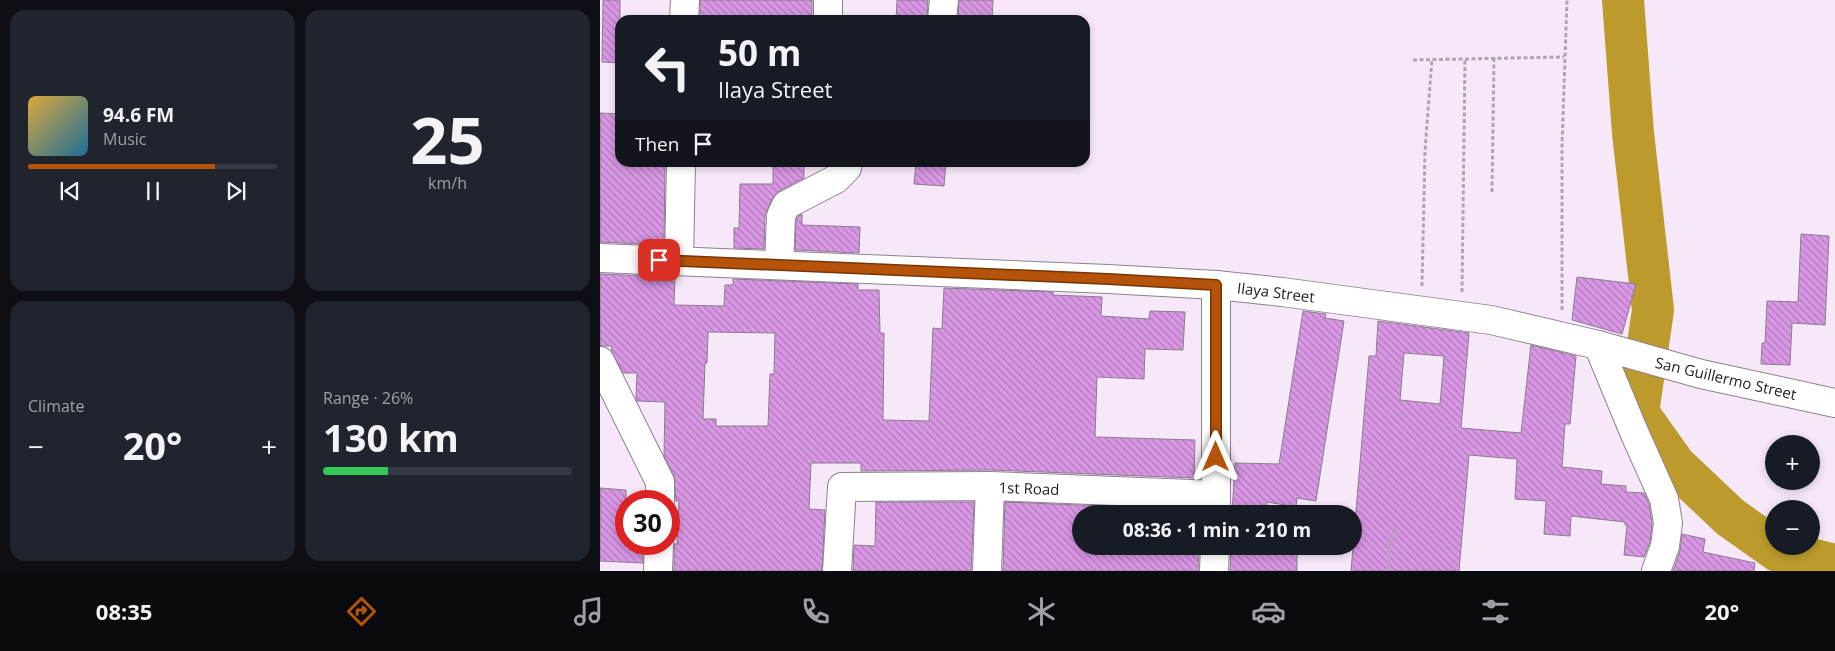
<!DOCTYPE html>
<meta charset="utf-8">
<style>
:root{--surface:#171b24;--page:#20242c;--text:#f1f3f6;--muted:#9ea1a6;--line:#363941;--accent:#b45309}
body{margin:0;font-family:"Open Sans",sans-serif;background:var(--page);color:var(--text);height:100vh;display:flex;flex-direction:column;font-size:19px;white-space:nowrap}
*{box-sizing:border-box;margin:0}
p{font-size:16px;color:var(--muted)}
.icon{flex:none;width:28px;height:28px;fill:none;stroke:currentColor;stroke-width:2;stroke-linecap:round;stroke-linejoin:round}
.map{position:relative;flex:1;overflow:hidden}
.details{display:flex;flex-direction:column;gap:10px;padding:10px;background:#0d0f14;width:600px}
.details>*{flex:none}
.banner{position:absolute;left:15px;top:15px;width:475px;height:152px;border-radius:15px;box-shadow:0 2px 8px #0003;background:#171b24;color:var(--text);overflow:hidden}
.fabs{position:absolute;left:1165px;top:435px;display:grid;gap:10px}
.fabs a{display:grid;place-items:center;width:55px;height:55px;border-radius:50%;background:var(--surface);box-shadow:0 2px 8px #0003;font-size:25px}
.speed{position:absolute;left:15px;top:490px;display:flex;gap:10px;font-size:25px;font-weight:700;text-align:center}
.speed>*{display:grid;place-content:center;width:65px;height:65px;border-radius:50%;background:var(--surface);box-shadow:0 2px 8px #0003;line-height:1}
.speed .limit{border:8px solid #d22;background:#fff;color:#111}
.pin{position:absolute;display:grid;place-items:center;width:42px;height:42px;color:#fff;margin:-21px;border-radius:10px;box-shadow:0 2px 8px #0006}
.me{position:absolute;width:55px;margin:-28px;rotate:0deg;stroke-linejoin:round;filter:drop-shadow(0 0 4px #0008)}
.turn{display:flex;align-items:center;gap:18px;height:105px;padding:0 20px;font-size:22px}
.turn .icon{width:65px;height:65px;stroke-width:2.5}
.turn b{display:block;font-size:35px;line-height:42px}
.then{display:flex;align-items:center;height:48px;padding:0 20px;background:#0003;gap:10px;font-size:19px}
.big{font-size:38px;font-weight:700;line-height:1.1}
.details .card{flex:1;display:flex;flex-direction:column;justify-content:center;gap:8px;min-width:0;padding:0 18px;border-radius:15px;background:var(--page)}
.details .dial{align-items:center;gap:0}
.dial b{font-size:65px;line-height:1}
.song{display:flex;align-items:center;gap:15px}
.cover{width:60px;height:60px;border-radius:8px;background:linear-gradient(135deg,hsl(40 70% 55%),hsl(200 70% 35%))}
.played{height:5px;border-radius:2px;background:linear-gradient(90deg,var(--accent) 75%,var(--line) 75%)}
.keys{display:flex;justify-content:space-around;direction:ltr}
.heat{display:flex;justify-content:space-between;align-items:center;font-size:28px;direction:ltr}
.charge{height:8px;border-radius:4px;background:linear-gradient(90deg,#34c759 26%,var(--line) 0)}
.details .tiles{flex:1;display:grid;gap:10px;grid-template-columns:repeat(2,1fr)}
.trip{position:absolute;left:472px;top:505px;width:290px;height:50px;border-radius:25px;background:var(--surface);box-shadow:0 2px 8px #0003;font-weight:700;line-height:50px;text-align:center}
.tab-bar{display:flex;height:80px;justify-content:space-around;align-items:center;background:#090b0e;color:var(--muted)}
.tab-bar .icon{width:35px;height:35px}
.tab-bar .selected{color:var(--accent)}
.tab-bar b{font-size:22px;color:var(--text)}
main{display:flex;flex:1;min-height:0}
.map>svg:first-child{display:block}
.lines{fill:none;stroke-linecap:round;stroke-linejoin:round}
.river{stroke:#bc9b2c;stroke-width:42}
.building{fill:url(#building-back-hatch);stroke:#8a7d8c;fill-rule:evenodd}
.minor-casing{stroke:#8e8190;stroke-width:30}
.major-casing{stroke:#8e8190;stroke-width:30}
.path{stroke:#afa4b1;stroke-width:3;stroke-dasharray:4 2.5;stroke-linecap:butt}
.minor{stroke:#fff;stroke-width:28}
.major{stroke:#fff;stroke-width:28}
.route-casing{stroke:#753606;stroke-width:12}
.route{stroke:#b45309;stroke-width:9}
.labels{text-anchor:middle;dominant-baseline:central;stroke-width:4;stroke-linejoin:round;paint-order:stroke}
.street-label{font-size:15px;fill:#262127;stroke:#fff}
</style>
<main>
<section class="details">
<div class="tiles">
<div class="card">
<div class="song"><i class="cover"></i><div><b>94.6 FM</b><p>Music</p></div></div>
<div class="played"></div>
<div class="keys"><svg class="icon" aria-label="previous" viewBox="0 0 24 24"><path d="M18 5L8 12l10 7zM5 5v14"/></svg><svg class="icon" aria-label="pause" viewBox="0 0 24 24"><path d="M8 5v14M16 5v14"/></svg><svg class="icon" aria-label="next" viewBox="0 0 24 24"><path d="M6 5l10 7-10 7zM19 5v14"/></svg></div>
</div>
<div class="card dial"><b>25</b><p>km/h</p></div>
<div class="card"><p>Climate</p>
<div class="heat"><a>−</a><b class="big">20°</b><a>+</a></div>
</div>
<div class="card"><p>Range · 26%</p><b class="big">130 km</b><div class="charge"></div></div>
</div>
</section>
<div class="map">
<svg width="1235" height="571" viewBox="0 0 1235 571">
<defs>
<pattern id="building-back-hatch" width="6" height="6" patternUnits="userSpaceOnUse" patternTransform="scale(1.25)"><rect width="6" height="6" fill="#d997e5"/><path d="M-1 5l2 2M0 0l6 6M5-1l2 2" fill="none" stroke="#b07bba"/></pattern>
</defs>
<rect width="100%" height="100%" fill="#f6e8f8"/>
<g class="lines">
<path class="river" d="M 1023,0 L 1033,133 L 1053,310 L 1038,413 L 1075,465 L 1130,517 L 1178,551 L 1235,565"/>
</g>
<path class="building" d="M 3,0 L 20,0 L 20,63 L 2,62 Z
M 100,0 L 212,0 L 212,20 L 100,20 Z
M 297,0 L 328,0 L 327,20 L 296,20 Z
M 359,0 L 393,0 L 392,20 L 358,20 Z
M 0,113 L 20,114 L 20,162 L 65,162 L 64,245 L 0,242 Z
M 173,162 L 204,162 L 204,178 L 179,191 L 172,199 L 165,215 L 164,249 L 134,248 L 134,228 L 139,228 L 140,184 L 173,184 Z
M 316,162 L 346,162 L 344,186 L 314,184 Z
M 202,214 L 202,225 L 260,227 L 259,253 L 195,250 L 196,220 L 198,216 Z
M 1201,234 L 1229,236 L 1225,325 L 1192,323 L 1190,365 L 1161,364 L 1162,343 L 1165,343 L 1167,301 L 1198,302 Z
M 0,274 L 75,277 L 74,305 L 124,306 L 125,285 L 133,285 L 133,279 L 258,284 L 258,290 L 279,290 L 280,333 L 284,333 L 283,420 L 329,421 L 333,328 L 342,329 L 344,288 L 453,292 L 453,295 L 502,297 L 501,316 L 549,319 L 550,311 L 585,312 L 583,350 L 545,349 L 544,379 L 497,377 L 495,437 L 595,440 L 594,478 L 391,470 L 261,471 L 261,463 L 211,463 L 209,509 L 225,510 L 222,571 L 74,571 L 74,544 L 77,544 L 79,501 L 76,501 L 74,475 L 64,456 L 65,402 L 37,401 L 36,398 L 37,373 L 23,373 L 11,351 L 12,346 L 0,346 ZM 108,332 L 175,333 L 174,374 L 170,374 L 168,426 L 116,426 L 116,419 L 103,419 L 105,363 L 107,363 Z
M 977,277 L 1036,284 L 1022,334 L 972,320 Z
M 703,311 L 726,314 L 725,318 L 744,321 L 716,501 L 697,498 L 696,507 L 667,502 L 667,514 L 632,514 L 635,463 L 679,464 Z
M 778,321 L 869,333 L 861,428 L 921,433 L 931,345 L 976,356 L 970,424 L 965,424 L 962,467 L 1002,471 L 1001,484 L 1026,486 L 1026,492 L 1044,493 L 1049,504 L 1052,523 L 1050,542 L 1044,557 L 1024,555 L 1027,525 L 1025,525 L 1025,522 L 971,516 L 970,536 L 944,534 L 946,501 L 915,499 L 917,459 L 869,455 L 859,571 L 751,571 L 769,356 L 776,356 ZM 804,353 L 844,356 L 840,404 L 800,400 Z
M 0,488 L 26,490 L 26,544 L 43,544 L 43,563 L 0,561 Z
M 276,502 L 374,502 L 371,571 L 253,571 L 254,545 L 275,546 Z
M 405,502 L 600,510 L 600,514 L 481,514 L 481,546 L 599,546 L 598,571 L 403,571 Z
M 1082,534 L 1105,539 L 1103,552 L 1155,563 L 1154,571 L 1073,571 L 1080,551 Z
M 631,546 L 697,546 L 697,571 L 630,571 Z"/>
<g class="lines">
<defs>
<path id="minor" d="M 228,0 L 228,20
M 84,20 L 85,0
M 342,20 L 344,0
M 79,261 L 81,162
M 179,265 L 181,216 L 186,205 L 236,179 L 247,168 L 248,162
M 998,345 L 1034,432 L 1064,499 L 1068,523 L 1065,546 L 1056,571
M 0,361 L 60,482 L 60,501
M 616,514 L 616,285
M 58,571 L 59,544
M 237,571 L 242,487 L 390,486 L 616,495
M 387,571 L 390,486
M 614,571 L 615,546"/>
<path id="major" d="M 0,258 L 508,279 L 616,285 L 682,292 L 891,320 L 998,345 L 1101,374 L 1235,403"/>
</defs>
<use href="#minor" class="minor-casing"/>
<use href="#major" class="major-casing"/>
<path class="path" d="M 813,60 L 964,57
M 892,192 L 894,58
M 822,286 L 825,151 L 832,59
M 862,292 L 865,59
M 962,310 L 962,146 L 967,0
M 788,571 L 790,542 L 796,529"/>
<use href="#minor" class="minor"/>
<use href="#major" class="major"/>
</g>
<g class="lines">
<defs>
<path id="route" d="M 59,260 L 508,279 L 616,285 L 616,457"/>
</defs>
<use href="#route" class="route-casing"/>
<use href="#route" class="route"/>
</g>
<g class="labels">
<g class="street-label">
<text transform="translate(676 292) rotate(7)">Ilaya Street</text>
<text transform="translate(1126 378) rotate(13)">San Guillermo Street</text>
<text transform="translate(429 488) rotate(2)">1st Road</text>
</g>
</g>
</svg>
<div class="fabs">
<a>+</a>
<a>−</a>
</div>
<div class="speed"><div class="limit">30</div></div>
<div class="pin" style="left:59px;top:260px;background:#d93025"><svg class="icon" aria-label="arrive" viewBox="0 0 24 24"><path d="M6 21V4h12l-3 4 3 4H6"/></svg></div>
<svg class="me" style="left:616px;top:457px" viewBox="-20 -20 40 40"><path d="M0-17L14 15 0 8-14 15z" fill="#b45309" stroke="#fff" stroke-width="4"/></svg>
<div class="trip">08:36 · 1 min · 210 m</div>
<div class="banner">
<div class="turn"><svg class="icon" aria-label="left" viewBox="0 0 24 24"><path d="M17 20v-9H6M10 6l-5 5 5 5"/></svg><div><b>50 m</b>Ilaya Street</div></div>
<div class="then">Then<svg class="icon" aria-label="arrive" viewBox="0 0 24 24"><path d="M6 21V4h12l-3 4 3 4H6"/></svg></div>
</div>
</div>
</main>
<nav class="tab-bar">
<b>08:35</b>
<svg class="icon selected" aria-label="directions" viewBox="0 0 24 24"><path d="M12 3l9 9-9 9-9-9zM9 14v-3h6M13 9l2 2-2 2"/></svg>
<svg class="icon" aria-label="music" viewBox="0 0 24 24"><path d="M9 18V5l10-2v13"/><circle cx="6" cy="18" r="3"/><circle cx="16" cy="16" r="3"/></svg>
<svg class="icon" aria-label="phone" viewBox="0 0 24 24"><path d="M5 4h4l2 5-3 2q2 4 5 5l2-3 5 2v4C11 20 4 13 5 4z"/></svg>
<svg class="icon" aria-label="climate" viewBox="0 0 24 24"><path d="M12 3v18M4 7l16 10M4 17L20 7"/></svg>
<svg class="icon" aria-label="car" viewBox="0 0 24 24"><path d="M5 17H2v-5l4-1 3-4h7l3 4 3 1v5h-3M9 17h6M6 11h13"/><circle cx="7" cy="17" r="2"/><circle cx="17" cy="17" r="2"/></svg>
<svg class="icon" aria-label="filters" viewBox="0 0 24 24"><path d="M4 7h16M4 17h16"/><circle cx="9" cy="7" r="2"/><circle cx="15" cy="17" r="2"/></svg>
<b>20°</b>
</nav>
